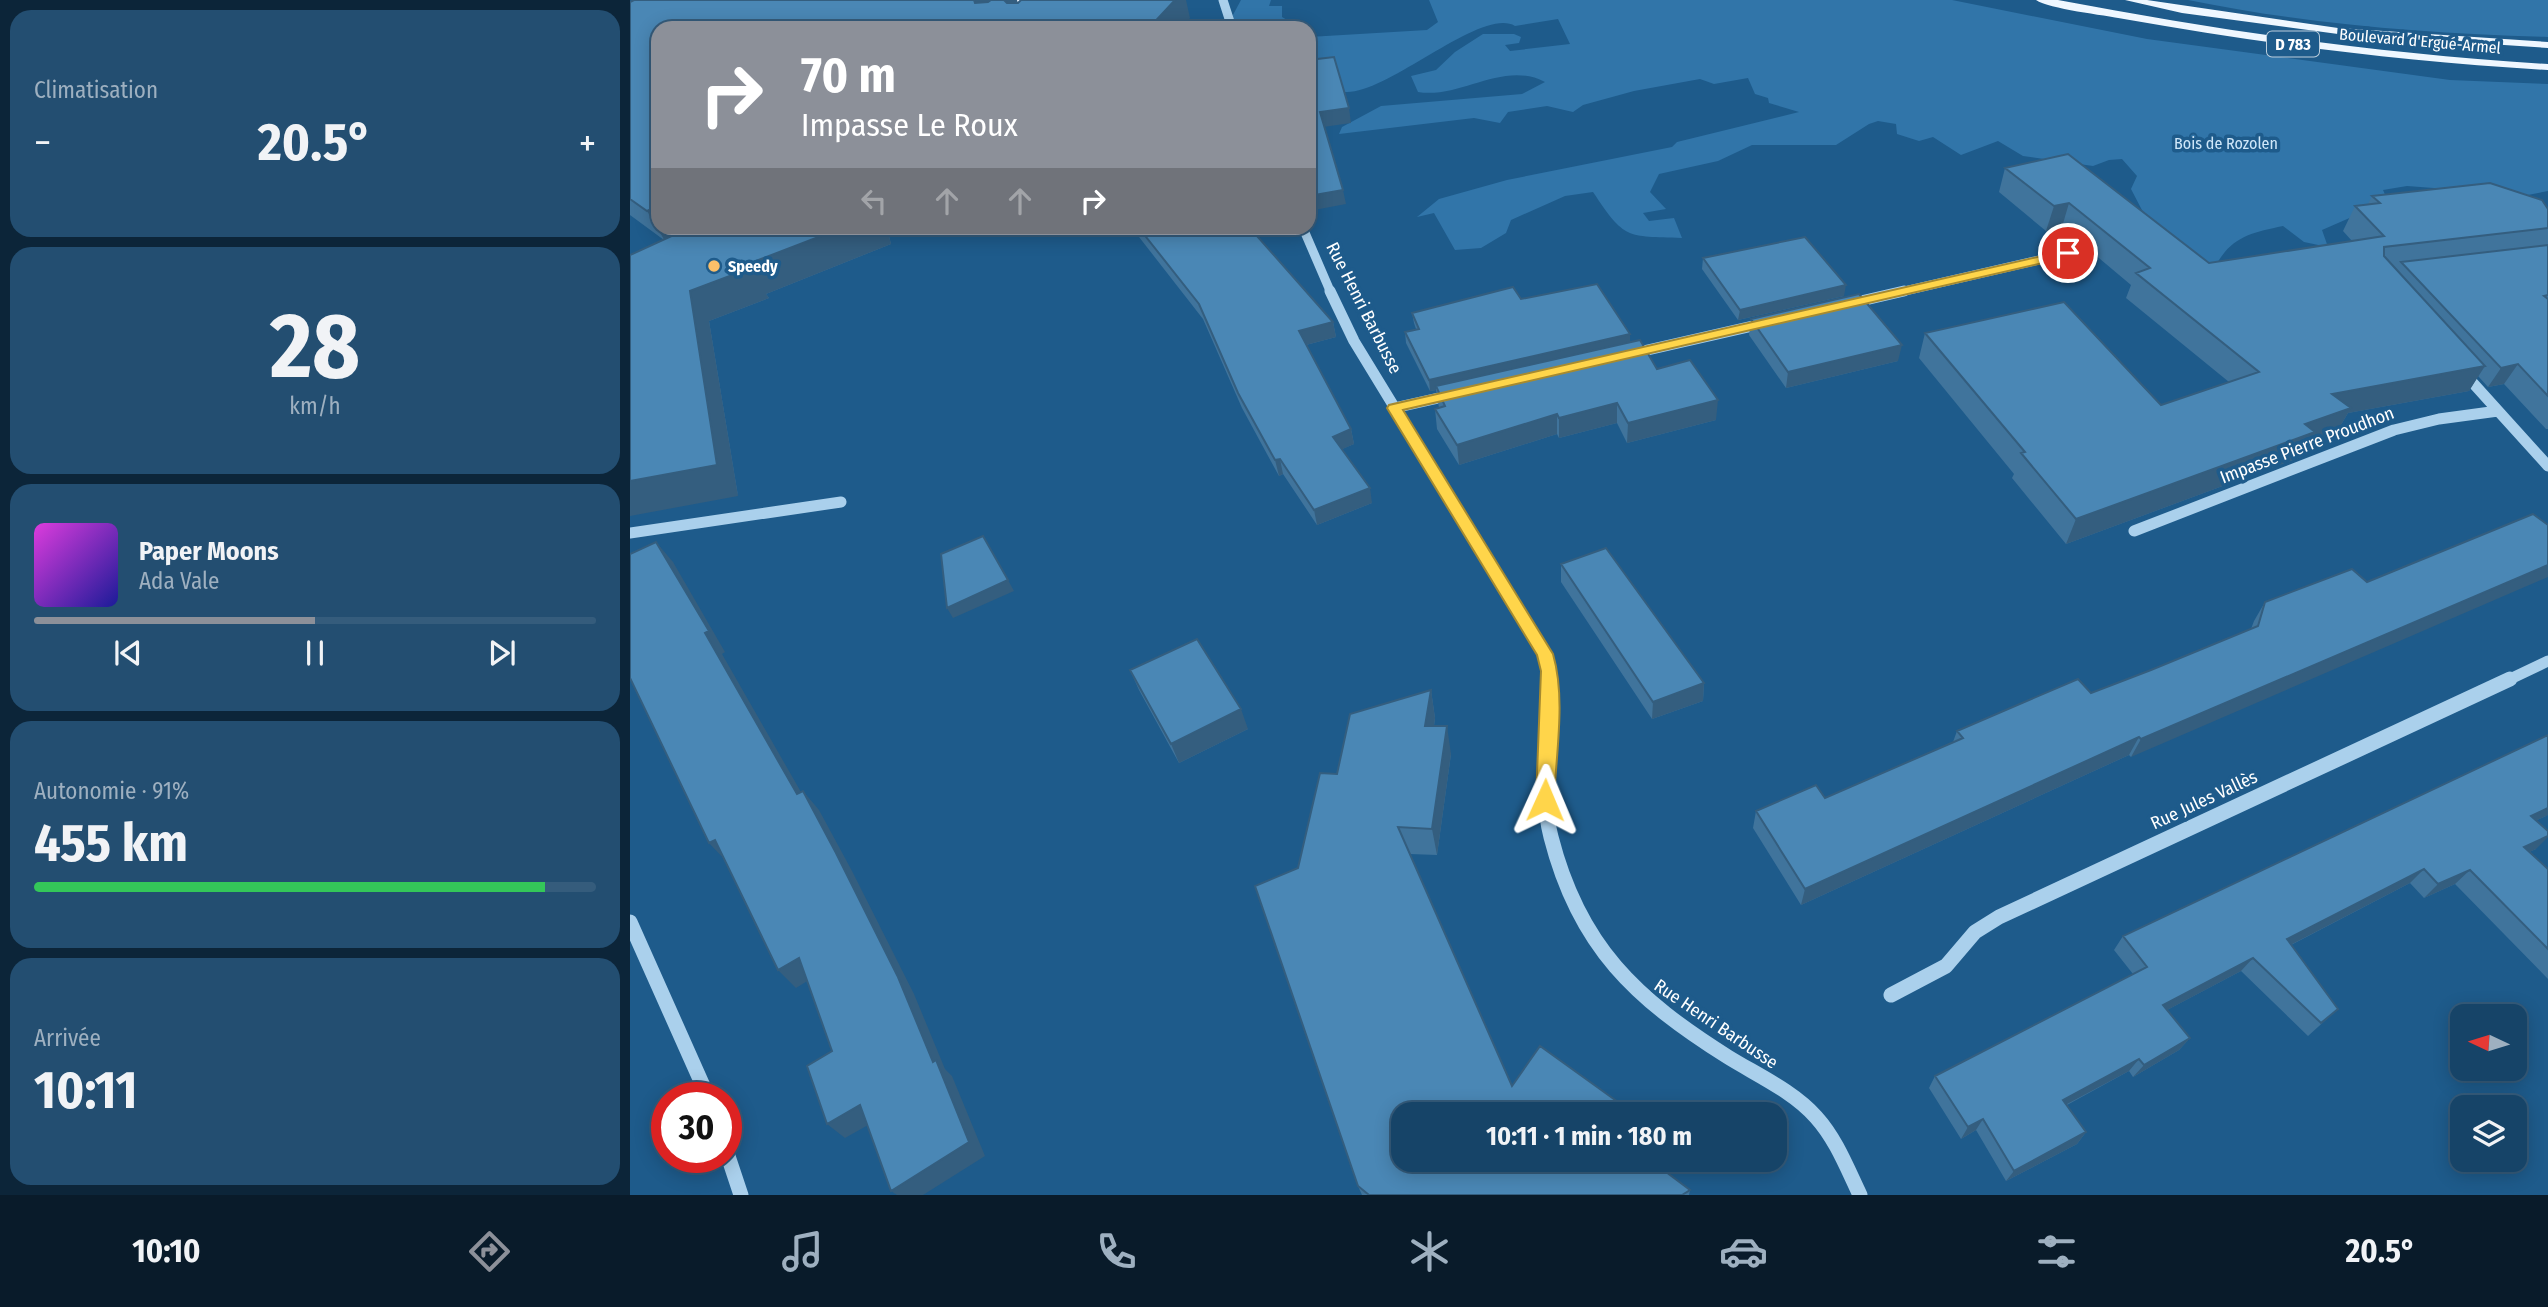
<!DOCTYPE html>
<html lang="fr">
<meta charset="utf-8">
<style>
:root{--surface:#164468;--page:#234e71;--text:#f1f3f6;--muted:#9eb0c0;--line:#355c7c;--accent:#8c9099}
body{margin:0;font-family:"Fira Sans Condensed",sans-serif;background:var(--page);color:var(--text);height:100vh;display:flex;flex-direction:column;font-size:26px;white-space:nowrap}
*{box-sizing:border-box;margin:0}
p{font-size:23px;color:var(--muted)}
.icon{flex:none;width:38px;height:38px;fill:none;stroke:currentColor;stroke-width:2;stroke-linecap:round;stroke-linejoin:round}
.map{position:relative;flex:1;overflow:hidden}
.drawer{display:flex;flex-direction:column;gap:10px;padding:10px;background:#0c2539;width:630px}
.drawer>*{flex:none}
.top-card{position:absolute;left:21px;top:21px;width:665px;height:214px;border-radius:21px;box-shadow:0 4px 18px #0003,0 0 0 2px var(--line);background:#8c9099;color:#fff;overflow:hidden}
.needle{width:46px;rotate:274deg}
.buttons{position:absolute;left:1820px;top:1004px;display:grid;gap:14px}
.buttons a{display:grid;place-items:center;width:77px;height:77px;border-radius:14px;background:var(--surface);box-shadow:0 4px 18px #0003,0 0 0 2px var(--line);font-size:35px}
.speed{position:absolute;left:21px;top:1082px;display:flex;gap:14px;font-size:35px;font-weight:700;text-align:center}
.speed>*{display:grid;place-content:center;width:91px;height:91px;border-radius:50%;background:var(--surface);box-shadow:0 4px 18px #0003,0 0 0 2px var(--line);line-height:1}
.speed .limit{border:10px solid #d22;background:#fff;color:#111}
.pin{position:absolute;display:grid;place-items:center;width:60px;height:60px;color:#fff;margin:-30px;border:4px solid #fff;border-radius:50%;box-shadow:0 2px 7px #0007}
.me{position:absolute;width:77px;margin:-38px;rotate:1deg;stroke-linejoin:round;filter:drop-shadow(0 0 5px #0008)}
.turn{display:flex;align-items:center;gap:24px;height:147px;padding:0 35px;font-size:32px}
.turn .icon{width:91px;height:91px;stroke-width:2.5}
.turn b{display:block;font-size:49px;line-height:60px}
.lanes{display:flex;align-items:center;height:66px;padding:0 35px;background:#0003;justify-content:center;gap:35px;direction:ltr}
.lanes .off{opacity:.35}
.big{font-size:52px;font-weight:700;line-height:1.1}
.drawer .card{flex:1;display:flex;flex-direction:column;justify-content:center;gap:10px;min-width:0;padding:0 24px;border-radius:21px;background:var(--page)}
.drawer .dial{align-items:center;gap:0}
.dial b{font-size:91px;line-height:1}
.song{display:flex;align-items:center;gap:21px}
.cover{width:84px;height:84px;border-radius:10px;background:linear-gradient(135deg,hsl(300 70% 55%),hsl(240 70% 35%))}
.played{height:7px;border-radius:4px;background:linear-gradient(90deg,var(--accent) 50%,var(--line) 50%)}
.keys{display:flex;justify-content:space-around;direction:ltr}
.heat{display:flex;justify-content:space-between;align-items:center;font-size:38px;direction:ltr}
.charge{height:10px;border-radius:5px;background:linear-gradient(90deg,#34c759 91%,var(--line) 0)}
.trip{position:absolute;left:761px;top:1102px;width:396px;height:70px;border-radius:21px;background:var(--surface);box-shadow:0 4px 18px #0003,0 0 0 2px var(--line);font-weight:700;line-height:70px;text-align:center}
.tab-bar{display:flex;height:112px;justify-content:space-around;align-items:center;background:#091b2a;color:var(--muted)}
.tab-bar .icon{width:49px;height:49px}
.tab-bar .selected{color:var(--accent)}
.tab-bar b{font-size:32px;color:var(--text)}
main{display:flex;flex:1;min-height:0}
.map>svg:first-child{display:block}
.green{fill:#3175a9}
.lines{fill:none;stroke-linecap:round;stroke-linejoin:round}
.minor-far2{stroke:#aad0ec;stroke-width:9}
.minor-far1{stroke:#aad0ec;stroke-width:11}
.minor{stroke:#aad0ec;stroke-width:15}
.major{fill:#eff7ff;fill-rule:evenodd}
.wall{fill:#40749c}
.shaded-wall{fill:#345e7f}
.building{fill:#4a87b5;stroke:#345e7f;stroke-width:2}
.route{fill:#ffd54a;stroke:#a68a30;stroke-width:2}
.poi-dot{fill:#fbbf69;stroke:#1e5b8b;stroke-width:2.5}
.labels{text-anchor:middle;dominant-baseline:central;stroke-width:7;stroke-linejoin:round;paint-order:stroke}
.far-street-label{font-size:16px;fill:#fff;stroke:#1e5b8b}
.shield{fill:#1e5b8b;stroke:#bccedc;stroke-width:2}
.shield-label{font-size:16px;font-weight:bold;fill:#fff}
.far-park-label{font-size:16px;fill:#cfe7f9;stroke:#1e5b8b}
.far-poi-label{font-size:16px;font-weight:bold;fill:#fff;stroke:#1e5b8b;text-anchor:start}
.street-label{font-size:18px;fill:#fff;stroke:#1e5b8b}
</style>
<main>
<section class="drawer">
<div class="card"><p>Climatisation</p>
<div class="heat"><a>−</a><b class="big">20.5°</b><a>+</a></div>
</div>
<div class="card dial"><b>28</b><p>km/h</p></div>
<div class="card">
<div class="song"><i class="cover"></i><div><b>Paper Moons</b><p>Ada Vale</p></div></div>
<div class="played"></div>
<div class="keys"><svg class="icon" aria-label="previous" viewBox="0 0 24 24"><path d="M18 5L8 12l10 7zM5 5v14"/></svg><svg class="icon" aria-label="pause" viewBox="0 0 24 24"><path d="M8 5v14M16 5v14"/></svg><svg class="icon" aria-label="next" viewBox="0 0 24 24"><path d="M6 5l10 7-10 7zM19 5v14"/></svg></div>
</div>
<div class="card"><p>Autonomie · 91%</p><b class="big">455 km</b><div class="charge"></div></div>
<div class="card"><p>Arrivée</p><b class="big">10:11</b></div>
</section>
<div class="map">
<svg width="1918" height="1195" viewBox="0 0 1918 1195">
<rect width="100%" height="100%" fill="#1e5b8b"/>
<path class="green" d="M 611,0 L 641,0 L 639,6 L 652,6 L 652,17 L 671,28 L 579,28 L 597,26 Z
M 799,0 L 1322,0 L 1517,39 L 1820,80 L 1918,84 L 1918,191 L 1867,201 L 1817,189 L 1777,186 L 1753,190 L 1762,210 L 1747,206 L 1692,230 L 1698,247 L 1674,242 L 1653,226 C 1620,233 1600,237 1584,269 L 1526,237 L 1501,189 L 1507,176 L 1492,159 L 1479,160 L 1463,166 L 1393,156 L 1368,141 L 1331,155 L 1303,137 L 1289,141 L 1267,134 L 1266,124 L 1248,121 L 1239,124 L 1206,145 L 1122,145 L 1088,161 L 1029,174 L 1020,192 L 1036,209 L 1013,213 L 1019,221 L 1044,218 L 1052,238 C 996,236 995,240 963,192 L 935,196 L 881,220 L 876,233 L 851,248 L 825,250 L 804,213 L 787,217 L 809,199 L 877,180 L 1042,147 L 1047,142 L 1169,112 L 1139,103 L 1138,98 L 1125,94 L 1118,78 L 1084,84 L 1070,79 L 1004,91 L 953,105 L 943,112 L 917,106 L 878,112 L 870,123 L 844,118 L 709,134 L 712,127 L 751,106 L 892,94 L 915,82 C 873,60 831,99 788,92 L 781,76 L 806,70 L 825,52 L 853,34 L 884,34 L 891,37 L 889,43 L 875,45 L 880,51 L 940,44 L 928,19 L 885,26 C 852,6 757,95 715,92 C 704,91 689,83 679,79 L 679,37 L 797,30 L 808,22 Z
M 1558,0 L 1918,0 L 1918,37 C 1798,34 1675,24 1558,0 Z"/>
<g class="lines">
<path class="minor-far2" d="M 593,0 L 602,28
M 673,228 L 701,293
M 1266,293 L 1439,253"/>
<path class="minor-far1" d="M 700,291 L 724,341 L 915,654 L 919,681
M 1218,304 L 1274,291
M 1000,354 L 1136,323
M 1833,372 L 1918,466
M 764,408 L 822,395
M 1504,531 L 1764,430 L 1809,419 L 1868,411
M 0,533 L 211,502
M 1876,681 L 1918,661"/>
<path class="minor" d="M 919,679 C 924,732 907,784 921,837 C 949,947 1006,999 1098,1057 C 1127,1075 1163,1091 1186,1117 C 1206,1139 1217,1168 1230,1195
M 0,922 L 78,1097
M 1261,995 L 1316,966 L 1345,932 L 1369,917 L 1880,679
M 96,1150 L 111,1195"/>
<path class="major" d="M 384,0 L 395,0 L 366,28 L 355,28 Z
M 1406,0 L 1428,0 C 1590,31 1753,54 1918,64 L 1918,70 C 1775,62 1635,44 1494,19 C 1474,15 1419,9 1406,0 Z
M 1495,0 L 1517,0 L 1708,28 L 1918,42 L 1918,48 L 1708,34 L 1552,13 Z"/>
</g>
<path class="wall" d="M 0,2 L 388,3 L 560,18 L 28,28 L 28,228 L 257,228 L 261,244 L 136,294 L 139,298 L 79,321 L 108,496 L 34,240 L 0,215 Z
M 1375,168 L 1579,263 L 1722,241 L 1713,231 L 1725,206 L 1738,204 L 1742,196 L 1918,209 L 1918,429 L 1916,429 L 1874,384 L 1858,387 L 1848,376 L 1839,391 L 1718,413 L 1706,433 L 1680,442 L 1671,457 L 1436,544 L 1382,478 L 1384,474 L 1289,358 L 1295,333 L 1531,405 L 1599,382 L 1496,298 L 1501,285 L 1432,227 L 1416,231 L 1369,192 Z
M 502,228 L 620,228 L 703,322 L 706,337 L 676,345 L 721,429 L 724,444 L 712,449 L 742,503 L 687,525 L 653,474 L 649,476 L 612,408 L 573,319 Z
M 1073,258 L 1214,296 L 1108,320 L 1072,269 Z
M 891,299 L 1000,334 L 1000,343 L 1027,369 L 1086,420 L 997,443 L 987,423 L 929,438 L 927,434 L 829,465 L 807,429 L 805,409 L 809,408 L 806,390 L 800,391 L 776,343 L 775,332 L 786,329 L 784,323 L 782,313 Z
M 1121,319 L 1268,361 L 1156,388 L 1119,335 Z
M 931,564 L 1074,683 L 1073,701 L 1022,719 L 931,582 Z
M 1722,569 L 1501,757 L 1499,755 L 1171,905 L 1123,828 L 1126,811 L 1195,798 L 1323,742 L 1327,731 L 1461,693 L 1521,670 L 1621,629 L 1624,621 L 1635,602 Z
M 500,670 L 618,729 L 549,763 L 509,690 Z
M 801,690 L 805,718 L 804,726 L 821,754 L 807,855 L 780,854 L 882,1086 L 1006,1115 L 774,1115 L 1060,1190 L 1059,1195 L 732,1195 L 728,1186 L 707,774 Z
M 1918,815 L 1907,820 L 1906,849 L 1899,852 L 1918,869 L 1918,979 L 1825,884 L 1794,898 L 1780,883 L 1661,945 L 1708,1009 L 1678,1036 L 1611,971 L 1537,1010 L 1560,1038 L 1549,1050 L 1503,1077 L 1499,1071 L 1437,1105 L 1456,1132 L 1447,1144 L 1376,1181 L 1346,1130 L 1331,1139 L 1299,1088 L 1305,1076 L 1503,974 L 1484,950 L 1493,936 Z"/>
<path class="shaded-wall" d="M 344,0 L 364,0 L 353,26 Z
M 374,0 L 387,0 L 393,18 L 383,28 Z
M 545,0 L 556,0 L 560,18 L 551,28 L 519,28 Z
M 719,108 L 721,123 L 693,127 L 690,112 Z
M 713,190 L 716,204 L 679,211 L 679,196 Z
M 1439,203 L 1432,227 L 1416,231 L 1424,206 Z
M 28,206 L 28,228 L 34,228 L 40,238 L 35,241 L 17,211 Z
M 212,228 L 257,228 L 261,244 L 136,294 L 139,298 L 79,321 L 108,496 L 0,516 L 0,481 L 60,291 L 118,264 Z
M 1216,285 L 1214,296 L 1108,320 L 1110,310 Z
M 703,322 L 706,337 L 672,346 L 669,331 Z
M 1000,334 L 1000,345 L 806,386 L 806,390 L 800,391 L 799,380 Z
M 1272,345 L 1268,361 L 1156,388 L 1158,372 Z
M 1888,364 L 1874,384 L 1858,387 L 1871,368 Z
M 1855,366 L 1839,391 L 1718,413 L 1706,433 L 1680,442 L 1671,457 L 1436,544 L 1446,519 L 1675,424 L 1702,394 Z
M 1088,400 L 1086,420 L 997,443 L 998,423 Z
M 987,403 L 987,423 L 929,438 L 929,418 Z
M 927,414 L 927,434 L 829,465 L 827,445 Z
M 721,429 L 724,444 L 706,452 L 703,437 Z
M 650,459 L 653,474 L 649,476 L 645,460 Z
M 740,488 L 742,503 L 687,525 L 684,510 Z
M 26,542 L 43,562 L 95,652 L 92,654 L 183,813 L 167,794 L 75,633 Z
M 1918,565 L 1918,577 L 1501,757 L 1511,739 Z
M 378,580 L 384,591 L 323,618 L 317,608 Z
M 1074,683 L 1073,701 L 1022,719 L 1023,702 Z
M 801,690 L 805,718 L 800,753 L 795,726 Z
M 611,709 L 618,729 L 549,763 L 541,744 Z
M 817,726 L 821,754 L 807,855 L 802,829 Z
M 1509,737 L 1499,755 L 1171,905 L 1175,889 Z
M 173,791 L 189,810 L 222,871 L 284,994 L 315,1069 L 322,1076 L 355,1156 L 293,1195 L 267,1195 L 261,1191 Z
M 1918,808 L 1918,815 L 1886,830 L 1901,816 Z
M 1918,836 L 1918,837 L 1906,849 L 1879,861 L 1894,847 Z
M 85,840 L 97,862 L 79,843 Z
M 1794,869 L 1780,883 L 1645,953 L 1657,939 Z
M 1840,870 L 1825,884 L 1794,898 L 1808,884 Z
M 169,958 L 187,975 L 166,988 L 148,970 Z
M 1623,958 L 1611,971 L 1522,1018 L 1533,1005 Z
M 1560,1038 L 1549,1050 L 1503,1077 L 1514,1065 Z
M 1509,1059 L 1499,1071 L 1424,1111 L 1433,1100 Z
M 230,1105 L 247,1120 L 215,1138 L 197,1124 Z
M 1353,1119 L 1346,1130 L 1331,1139 L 1338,1127 Z
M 1456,1132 L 1447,1144 L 1376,1181 L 1384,1171 Z"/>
<path class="building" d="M 4,0 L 344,0 L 345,3 L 358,2 L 361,0 L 374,0 L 377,3 L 388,3 L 391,0 L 545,0 L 519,28 L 28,28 L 28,206 L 17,211 L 0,199 L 0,2 Z
M 704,57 L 719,108 L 690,112 L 713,190 L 679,196 L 679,60 Z
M 1438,154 L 1579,263 L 1754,236 L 1725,206 L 1750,203 L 1742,196 L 1860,183 L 1912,200 L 1918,209 L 1918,228 L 1754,247 L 1754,256 L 1855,366 L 1702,394 L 1721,408 L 1675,424 L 1685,432 L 1446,519 L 1391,453 L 1395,452 L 1295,333 L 1434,302 L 1531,405 L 1629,372 L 1506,273 L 1520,268 L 1439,203 L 1424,206 L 1375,168 Z
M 40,228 L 212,228 L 118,264 L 121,268 L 60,291 L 87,465 L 0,481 L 0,255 L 48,233 Z
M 509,228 L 620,228 L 703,322 L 669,331 L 721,429 L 703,437 L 740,488 L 684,510 L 650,459 L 645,460 L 608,393 L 569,304 Z
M 1175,237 L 1216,285 L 1110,310 L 1073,258 Z
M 1918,245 L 1918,295 L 1914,296 L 1918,299 L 1918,396 L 1888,364 L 1871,368 L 1771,262 Z
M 967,284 L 1000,334 L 799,380 L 775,332 L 789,329 L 782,313 L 883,287 L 891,299 Z
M 1229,294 L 1272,345 L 1158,372 L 1121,319 Z
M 1010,340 L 1027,369 L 1060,360 L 1088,400 L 998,423 L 987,403 L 929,418 L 927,414 L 827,445 L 805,409 L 815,406 L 806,386 Z
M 1903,514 L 1918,525 L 1918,565 L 1511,739 L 1509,737 L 1175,889 L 1126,811 L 1186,785 L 1195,798 L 1333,738 L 1327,731 L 1448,679 L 1461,693 L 1521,670 L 1628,626 L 1635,602 L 1722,569 L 1737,582 Z
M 353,536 L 378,580 L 317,608 L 311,554 Z
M 26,542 L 79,631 L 75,633 L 167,794 L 173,791 L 206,853 L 268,977 L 303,1062 L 306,1060 L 339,1142 L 261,1191 L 230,1105 L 197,1124 L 177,1066 L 202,1051 L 169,958 L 148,970 L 85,840 L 79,843 L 0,678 L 0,554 Z
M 976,548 L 1074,683 L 1023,702 L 931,564 Z
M 567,639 L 611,709 L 541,744 L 500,670 Z
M 801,690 L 795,726 L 817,726 L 802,829 L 768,827 L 882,1086 L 910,1046 L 1006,1115 L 774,1115 L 774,1160 L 1020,1160 L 1060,1190 L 1052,1195 L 739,1195 L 728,1186 L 625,886 L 668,868 L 690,773 L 707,774 L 720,714 Z
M 1918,735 L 1918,808 L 1901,816 L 1918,831 L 1918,836 L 1894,847 L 1918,869 L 1918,949 L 1840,870 L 1808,884 L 1794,869 L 1657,939 L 1708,1009 L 1691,1023 L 1623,958 L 1533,1005 L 1560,1038 L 1514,1065 L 1509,1059 L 1433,1100 L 1456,1132 L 1384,1171 L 1353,1119 L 1338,1127 L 1305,1076 L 1517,967 L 1493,936 Z"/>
<path class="route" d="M 1438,250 L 1443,251 L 1443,256 L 773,410 L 923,654 C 936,699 926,753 924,800 L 921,805 L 915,808 L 908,805 L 906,800 L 911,671 L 907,655 L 757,408 L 759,405 Z"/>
<circle class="poi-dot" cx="84" cy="266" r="7"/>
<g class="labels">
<g class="far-street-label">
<text transform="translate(1790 41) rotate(5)">Boulevard d'Ergué-Armel</text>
</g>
<rect class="shield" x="1637" y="31.5" width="52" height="25" rx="5"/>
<g class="shield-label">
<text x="1663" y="44">D 783</text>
</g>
<g class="far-park-label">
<text x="1596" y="143">Bois de Rozolen</text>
</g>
<g class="far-poi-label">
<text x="98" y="266">Speedy</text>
</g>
<g class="street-label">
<text transform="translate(734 308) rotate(63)">Rue Henri Barbusse</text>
<text transform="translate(1677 445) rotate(-21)">Impasse Pierre Proudhon</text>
<text transform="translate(1574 800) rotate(-25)">Rue Jules Vallès</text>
<text transform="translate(1086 1024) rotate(34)">Rue Henri Barbusse</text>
</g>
</g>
</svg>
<div class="buttons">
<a><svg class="needle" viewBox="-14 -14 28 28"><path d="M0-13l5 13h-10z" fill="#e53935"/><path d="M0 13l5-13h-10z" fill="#9eb0c0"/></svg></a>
<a><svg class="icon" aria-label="layers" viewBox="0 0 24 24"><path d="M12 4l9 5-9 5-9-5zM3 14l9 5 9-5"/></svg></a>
</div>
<div class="speed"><div class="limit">30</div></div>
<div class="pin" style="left:1438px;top:253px;background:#d93025"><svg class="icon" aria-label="arrive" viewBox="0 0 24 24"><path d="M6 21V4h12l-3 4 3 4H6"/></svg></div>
<svg class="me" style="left:915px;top:800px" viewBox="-20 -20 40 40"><path d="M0-17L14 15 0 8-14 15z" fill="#ffd54a" stroke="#fff" stroke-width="4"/></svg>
<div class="trip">10:11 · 1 min · 180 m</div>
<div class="top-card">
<div class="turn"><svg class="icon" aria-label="right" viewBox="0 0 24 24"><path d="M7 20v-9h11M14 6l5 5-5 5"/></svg><div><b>70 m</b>Impasse Le Roux</div></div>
<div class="lanes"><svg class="icon off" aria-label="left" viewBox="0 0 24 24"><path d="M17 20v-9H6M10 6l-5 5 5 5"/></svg><svg class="icon off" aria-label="ahead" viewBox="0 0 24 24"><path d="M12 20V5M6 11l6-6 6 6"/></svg><svg class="icon off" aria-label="ahead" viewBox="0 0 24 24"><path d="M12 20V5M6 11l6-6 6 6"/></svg><svg class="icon" aria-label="right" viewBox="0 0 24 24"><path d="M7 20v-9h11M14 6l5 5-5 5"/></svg></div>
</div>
</div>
</main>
<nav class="tab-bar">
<b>10:10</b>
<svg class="icon selected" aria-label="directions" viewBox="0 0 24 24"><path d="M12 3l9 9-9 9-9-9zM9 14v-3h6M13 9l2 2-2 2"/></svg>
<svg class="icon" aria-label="music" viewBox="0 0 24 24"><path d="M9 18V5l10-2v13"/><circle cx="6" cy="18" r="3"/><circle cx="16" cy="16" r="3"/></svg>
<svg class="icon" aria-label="phone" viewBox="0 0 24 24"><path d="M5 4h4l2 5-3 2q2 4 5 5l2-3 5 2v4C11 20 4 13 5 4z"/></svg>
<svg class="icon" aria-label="climate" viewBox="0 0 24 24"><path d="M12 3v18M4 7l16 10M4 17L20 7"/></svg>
<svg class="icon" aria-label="car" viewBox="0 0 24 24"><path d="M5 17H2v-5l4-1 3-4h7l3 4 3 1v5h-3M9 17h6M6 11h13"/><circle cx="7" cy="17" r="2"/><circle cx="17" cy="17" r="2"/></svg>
<svg class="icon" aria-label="filters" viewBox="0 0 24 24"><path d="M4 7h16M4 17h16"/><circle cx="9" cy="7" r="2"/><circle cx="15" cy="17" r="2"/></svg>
<b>20.5°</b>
</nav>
